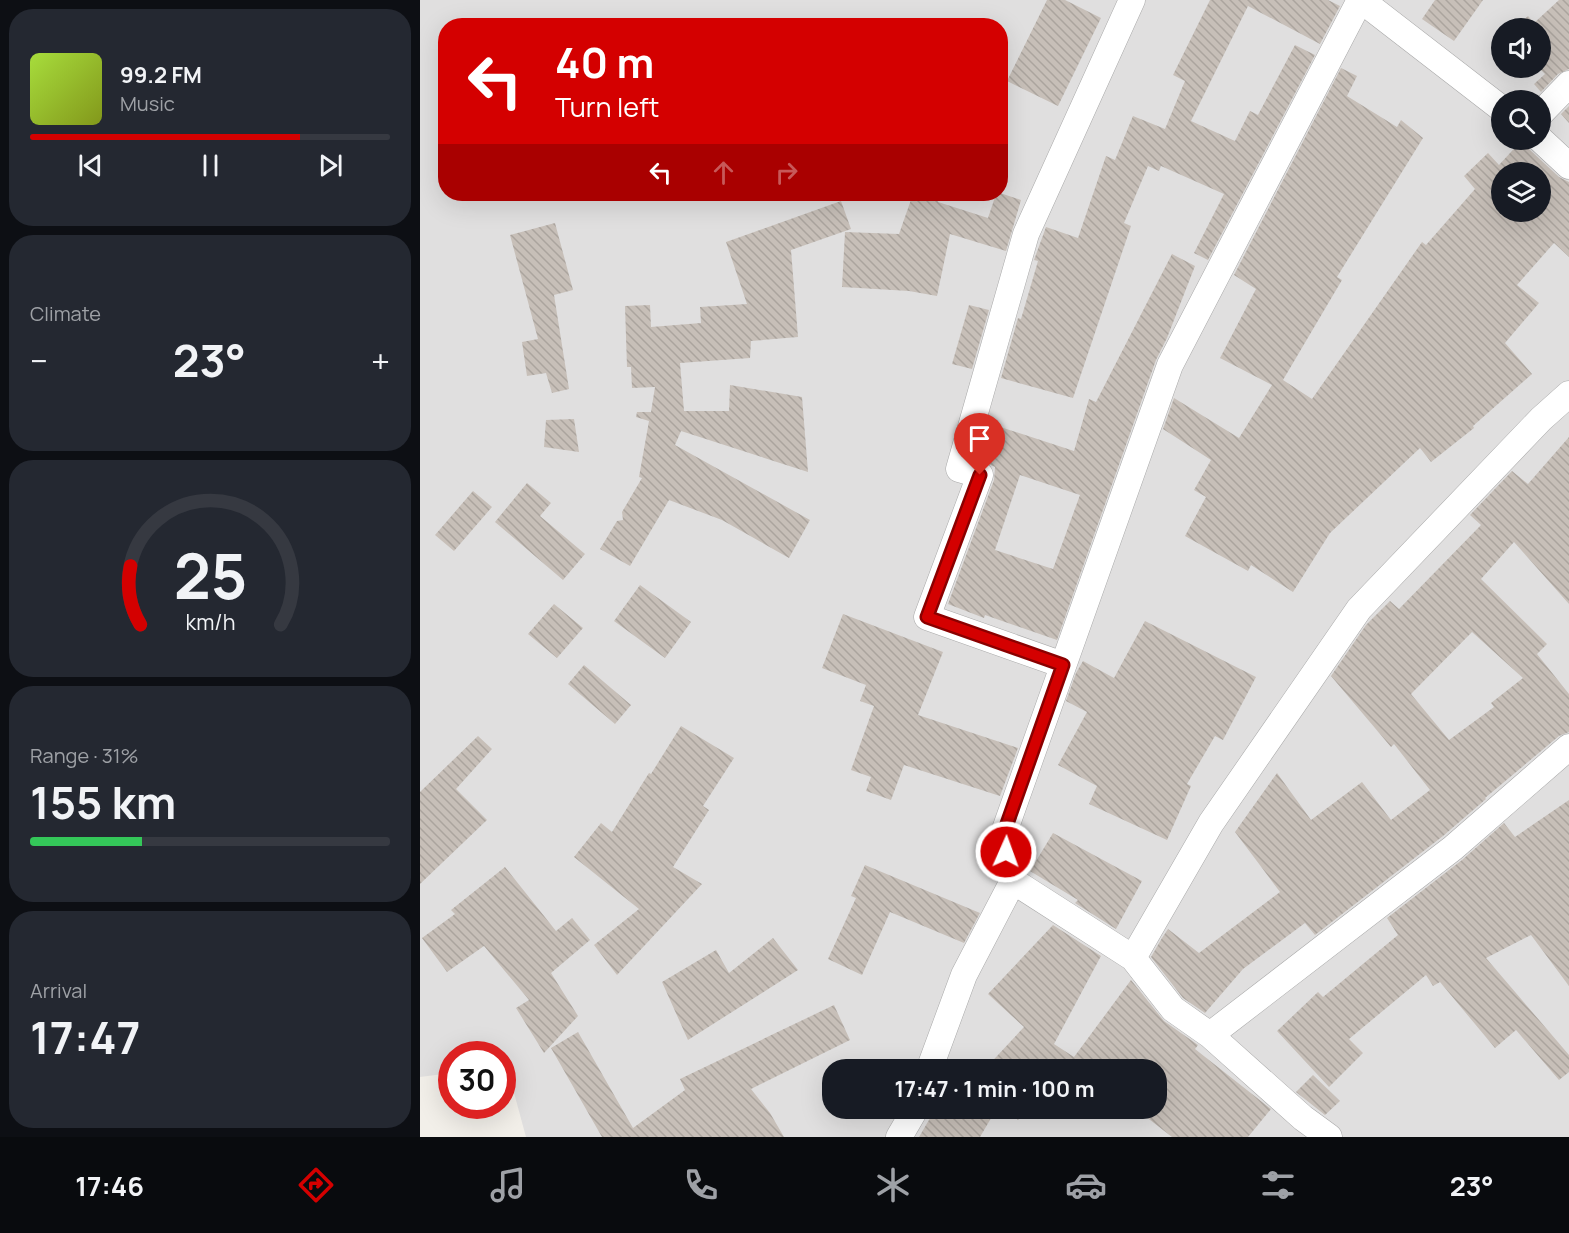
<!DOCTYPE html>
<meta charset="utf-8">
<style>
:root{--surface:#171b24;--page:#242831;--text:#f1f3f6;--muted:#9ea1a6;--line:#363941;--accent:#d40000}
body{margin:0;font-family:Manrope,sans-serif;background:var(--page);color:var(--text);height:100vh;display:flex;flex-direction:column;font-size:22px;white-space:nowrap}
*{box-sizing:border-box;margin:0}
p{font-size:20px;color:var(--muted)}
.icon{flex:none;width:33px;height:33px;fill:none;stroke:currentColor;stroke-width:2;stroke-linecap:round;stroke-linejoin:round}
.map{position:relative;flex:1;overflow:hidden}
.sheet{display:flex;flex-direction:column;gap:9px;padding:9px;background:#0d0f14;width:420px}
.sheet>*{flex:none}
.banner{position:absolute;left:18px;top:18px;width:570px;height:183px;border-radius:24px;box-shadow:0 6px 24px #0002;background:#d40000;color:#fff;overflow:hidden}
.tools{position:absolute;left:1071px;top:18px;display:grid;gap:12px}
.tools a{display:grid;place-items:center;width:60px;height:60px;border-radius:50%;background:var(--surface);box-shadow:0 6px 24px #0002;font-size:30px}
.speed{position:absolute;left:18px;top:1041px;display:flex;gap:12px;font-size:30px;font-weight:700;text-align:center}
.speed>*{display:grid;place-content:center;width:78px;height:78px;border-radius:50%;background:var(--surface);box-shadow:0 6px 24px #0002;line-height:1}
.speed .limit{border:9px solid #d22;background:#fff;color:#111}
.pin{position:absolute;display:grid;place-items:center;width:51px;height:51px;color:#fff;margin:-62px -26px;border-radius:50% 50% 50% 0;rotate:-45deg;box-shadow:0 0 6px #0007}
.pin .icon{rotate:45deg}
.me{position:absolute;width:66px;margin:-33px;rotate:2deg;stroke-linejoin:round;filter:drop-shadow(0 0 4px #0008)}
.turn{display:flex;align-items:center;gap:21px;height:126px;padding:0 18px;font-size:27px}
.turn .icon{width:78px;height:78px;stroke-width:2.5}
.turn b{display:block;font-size:42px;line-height:51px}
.lanes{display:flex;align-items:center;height:57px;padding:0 18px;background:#0003;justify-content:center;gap:30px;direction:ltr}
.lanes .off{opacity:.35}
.big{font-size:45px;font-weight:700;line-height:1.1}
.sheet .card{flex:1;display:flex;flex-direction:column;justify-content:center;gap:9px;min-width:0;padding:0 21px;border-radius:24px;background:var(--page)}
.sheet .dial{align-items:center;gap:0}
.dial svg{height:156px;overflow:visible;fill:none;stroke:var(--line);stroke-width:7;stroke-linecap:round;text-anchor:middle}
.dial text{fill:var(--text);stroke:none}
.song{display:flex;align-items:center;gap:18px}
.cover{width:72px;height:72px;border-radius:9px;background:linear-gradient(135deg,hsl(80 70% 55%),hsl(70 70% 35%))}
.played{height:6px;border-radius:3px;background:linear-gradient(90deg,var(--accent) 75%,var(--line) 75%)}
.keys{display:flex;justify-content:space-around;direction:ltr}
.heat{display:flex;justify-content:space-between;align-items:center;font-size:33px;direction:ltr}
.charge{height:9px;border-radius:4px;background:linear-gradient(90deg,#34c759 31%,var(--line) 0)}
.trip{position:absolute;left:402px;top:1059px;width:345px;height:60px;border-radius:24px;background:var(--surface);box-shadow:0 6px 24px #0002;font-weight:700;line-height:60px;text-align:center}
.menu{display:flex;height:96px;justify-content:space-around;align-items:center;background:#090b0e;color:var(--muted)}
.menu .icon{width:42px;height:42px}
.menu .active{color:var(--accent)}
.menu b{font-size:27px;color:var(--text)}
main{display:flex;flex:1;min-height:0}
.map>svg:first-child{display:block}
.residential{fill:#e0dfdf;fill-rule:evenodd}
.building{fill:url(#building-back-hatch);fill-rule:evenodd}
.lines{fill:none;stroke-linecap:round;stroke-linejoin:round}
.minor-casing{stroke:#a9a9a9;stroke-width:27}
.minor{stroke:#fff;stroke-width:26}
.route-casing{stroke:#8a0000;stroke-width:15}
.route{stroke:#d40000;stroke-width:10}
</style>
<main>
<section class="sheet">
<div class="card">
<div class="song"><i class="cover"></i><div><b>99.2 FM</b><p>Music</p></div></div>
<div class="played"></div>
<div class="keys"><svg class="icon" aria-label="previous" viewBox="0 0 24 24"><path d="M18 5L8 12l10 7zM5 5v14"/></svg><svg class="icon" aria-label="pause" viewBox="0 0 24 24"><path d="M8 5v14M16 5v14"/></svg><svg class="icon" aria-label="next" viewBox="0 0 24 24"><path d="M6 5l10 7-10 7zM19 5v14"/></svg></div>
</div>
<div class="card"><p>Climate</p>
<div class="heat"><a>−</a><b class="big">23°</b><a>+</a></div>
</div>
<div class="card dial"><svg viewBox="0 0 100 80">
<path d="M14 69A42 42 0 1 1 86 69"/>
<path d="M14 69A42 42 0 0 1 9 39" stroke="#d40000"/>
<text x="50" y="56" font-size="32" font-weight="700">25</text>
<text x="50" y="72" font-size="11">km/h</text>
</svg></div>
<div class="card"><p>Range · 31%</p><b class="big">155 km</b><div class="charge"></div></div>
<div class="card"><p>Arrival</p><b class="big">17:47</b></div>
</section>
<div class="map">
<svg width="1149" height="1137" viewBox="0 0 1149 1137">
<defs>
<pattern id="building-back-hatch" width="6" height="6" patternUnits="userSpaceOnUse" patternTransform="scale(1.5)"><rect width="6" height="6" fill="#c7bfb8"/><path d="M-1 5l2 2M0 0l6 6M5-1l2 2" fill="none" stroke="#aba49e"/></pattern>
</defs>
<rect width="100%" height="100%" fill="#f2efe9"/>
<path class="residential" d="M 0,0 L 1149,0 L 1149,1137 L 106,1137 L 87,1067 L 83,1068 L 82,1054 L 32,1054 L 31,1073 L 0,1077 ZM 26,26 L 580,26 L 580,194 L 26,194 ZM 1082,28 L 1120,28 L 1120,68 L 1082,68 ZM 1082,100 L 1120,100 L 1120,140 L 1082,140 ZM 1082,172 L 1120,172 L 1120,212 L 1082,212 ZM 412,1070 L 736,1070 L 736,1108 L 412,1108 Z"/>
<path class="building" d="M 627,0 L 645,0 L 681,18 L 638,106 L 587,81 Z
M 790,0 L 908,0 L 920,6 L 900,44 L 828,6 L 771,121 L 815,141 L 830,111 L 838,115 L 875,45 L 895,55 L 788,260 L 774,253 L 804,194 L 741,166 L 739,171 L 728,166 L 704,223 L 711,226 L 653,398 L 581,378 L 598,318 L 601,319 L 618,261 L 614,260 L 626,227 L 658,238 L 686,156 L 695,160 L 713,116 L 745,129 L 765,81 L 753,75 Z
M 1015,0 L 1063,0 L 1034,41 L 1002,19 Z
M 1139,0 L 1149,0 L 1149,69 L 1138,74 L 1121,92 L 1114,84 L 1125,74 L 1119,68 L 1120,68 L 1120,28 L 1095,28 L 1108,16 L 1114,23 Z
M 921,68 L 937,76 L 927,96 L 977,127 L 981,120 L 1003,138 L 917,277 L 922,280 L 863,380 L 892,399 L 1002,242 L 1006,245 L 1055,189 L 1044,176 L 1068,153 L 1079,165 L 1102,140 L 1110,150 L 1139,177 L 1149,182 L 1149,257 L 1134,243 L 1097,285 L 1119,303 L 1085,343 L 1112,374 L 1053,426 L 1054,428 L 1011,462 L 1000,448 L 910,533 L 873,592 L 831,565 L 828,571 L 765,536 L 786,497 L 774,490 L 791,460 L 743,429 L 754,398 L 819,438 L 852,385 L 800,358 L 836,289 L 814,275 ZM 1082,172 L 1120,172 L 1120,212 L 1082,212 Z
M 1149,106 L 1149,123 L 1141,114 Z
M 580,193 L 601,200 L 586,251 L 530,234 L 517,296 L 489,291 L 422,287 L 425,232 L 479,234 L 493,194 L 521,194 L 518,202 L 568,218 L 576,194 Z
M 421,201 L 431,229 L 371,250 L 378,337 L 331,341 L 330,358 L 260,363 L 264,411 L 309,411 L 310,385 L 382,397 L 388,472 L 261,431 L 255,445 L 390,520 L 369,558 L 302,520 L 249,500 L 210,566 L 180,549 L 197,521 L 203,520 L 202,512 L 222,478 L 219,477 L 229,421 L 216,417 L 217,412 L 231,412 L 235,387 L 212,388 L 211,367 L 207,367 L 205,306 L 230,305 L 231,327 L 281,323 L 280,307 L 327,304 L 306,242 Z
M 135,223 L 153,290 L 134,295 L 149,389 L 132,393 L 126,373 L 107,376 L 102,342 L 118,339 L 90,235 Z
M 752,254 L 775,266 L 747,338 L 736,360 L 637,640 L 565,615 L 564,618 L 528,604 L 574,480 L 575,467 L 558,459 L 568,423 L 654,451 L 669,399 L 676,402 ZM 600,475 L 660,495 L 633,569 L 575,550 Z
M 549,305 L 569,310 L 552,369 L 532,364 Z
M 154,419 L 159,452 L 124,447 L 126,420 Z
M 1149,437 L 1149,604 L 1094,542 L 1061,579 L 1127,644 L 1117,654 L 1149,694 L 1149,732 L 1139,736 L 1065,798 L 1066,799 L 1023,836 L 895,935 L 885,923 L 823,969 L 785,1013 L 763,998 L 731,957 L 742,938 L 748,929 L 779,953 L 860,892 L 815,832 L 857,773 L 891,820 L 942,782 L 971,820 L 1010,790 L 974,744 L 971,747 L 911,676 L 946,625 L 970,601 L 979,609 L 1061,525 L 1050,515 L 1092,471 L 1108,484 ZM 1052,632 L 1103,678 L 1071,703 L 1074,707 L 1029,740 L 991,694 Z
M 107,483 L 131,503 L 120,516 L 165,554 L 143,580 L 75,522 Z
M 53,491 L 72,507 L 34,551 L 15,535 Z
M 220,585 L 271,622 L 245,658 L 194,621 Z
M 134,604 L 163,628 L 137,658 L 108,634 Z
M 423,614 L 523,652 L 498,715 L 598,748 L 580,796 L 484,765 L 471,800 L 446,791 L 451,777 L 431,770 L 454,706 L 440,701 L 446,685 L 402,668 Z
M 725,621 L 836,677 L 803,740 L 795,736 L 767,784 L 771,786 L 747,840 L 669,804 L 677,786 L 638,765 L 667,712 L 646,701 L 656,673 L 663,661 L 694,678 Z
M 164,665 L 211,705 L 195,724 L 148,684 Z
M 261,726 L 314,758 L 283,806 L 289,810 L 253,867 L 282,884 L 197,975 L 174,945 L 219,909 L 154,857 L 181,823 L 192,832 L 229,773 L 231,774 Z
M 58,736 L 72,749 L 36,789 L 67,820 L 0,884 L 0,792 Z
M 1149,800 L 1149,986 L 1111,935 L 1066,958 L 1149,1055 L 1149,1072 L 1139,1080 L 1096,1030 L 1075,1048 L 1020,982 L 1013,986 L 1006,975 L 929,1039 L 943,1053 L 909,1087 L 857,1031 L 898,992 L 903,997 L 978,935 L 967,918 L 1042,860 L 1084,823 L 1095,837 Z
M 633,833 L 722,881 L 696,929 L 655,903 L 658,900 L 610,871 Z
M 445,865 L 560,913 L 544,943 L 470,912 L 442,975 L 408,959 L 436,898 L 431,896 Z
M 85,867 L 136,931 L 152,918 L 170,940 L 131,973 L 158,1016 L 124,1053 L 96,1008 L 109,1000 L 64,946 L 27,972 L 2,938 L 35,914 L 31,910 Z
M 633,925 L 681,956 L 634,1044 L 654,1057 L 711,980 L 744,1021 L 778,1045 L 775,1049 L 851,1109 L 828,1137 L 752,1137 L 716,1109 L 736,1108 L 736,1077 L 741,1070 L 564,1070 L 604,1027 L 568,994 Z
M 353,938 L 378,970 L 268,1040 L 242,982 L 296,950 L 309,973 Z
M 414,1005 L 430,1040 L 331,1089 L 350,1113 L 364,1137 L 182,1137 L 131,1048 L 158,1032 L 213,1128 L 265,1090 L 260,1079 Z
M 893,1075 L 920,1101 L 905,1115 L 876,1092 Z
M 516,1108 L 577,1108 L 560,1137 L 499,1137 Z
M 586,1108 L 608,1108 L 598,1120 Z"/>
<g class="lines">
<defs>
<path id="minor" d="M 941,0 L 1082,109
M 1120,114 L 1149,84
M 1120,139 L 1149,166
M 643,665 L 507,617 L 560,475 L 539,469 L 606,234 L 712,0
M 593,881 L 713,958 L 753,1009 L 790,1035 L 883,1118 L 909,1137
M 713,958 L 791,823 L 939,609 L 1121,419 L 1149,394
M 790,1035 L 1033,848 L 1149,747
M 509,1070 L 544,975 L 593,881 L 582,838 L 750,365 L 940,0
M 479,1137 L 496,1108"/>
</defs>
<use href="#minor" class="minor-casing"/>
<use href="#minor" class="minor"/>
</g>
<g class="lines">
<defs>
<path id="route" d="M 560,475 L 507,617 L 643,665 L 582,838 L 586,852"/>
</defs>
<use href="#route" class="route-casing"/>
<use href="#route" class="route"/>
</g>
</svg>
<div class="tools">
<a><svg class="icon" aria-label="sound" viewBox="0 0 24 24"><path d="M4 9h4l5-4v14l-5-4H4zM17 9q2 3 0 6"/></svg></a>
<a><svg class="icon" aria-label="search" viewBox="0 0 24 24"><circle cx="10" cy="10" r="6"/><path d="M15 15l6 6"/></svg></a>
<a><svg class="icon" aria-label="layers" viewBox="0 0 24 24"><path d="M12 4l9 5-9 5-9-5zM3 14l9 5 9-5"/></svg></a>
</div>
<div class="speed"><div class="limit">30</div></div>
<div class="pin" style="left:560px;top:475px;background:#d93025"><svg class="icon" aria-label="arrive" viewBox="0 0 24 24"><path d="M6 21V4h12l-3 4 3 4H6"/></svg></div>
<svg class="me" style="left:586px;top:852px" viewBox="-20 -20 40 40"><circle r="17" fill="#d40000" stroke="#fff" stroke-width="3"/><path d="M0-11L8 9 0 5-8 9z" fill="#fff"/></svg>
<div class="trip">17:47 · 1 min · 100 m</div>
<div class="banner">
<div class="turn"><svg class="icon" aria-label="left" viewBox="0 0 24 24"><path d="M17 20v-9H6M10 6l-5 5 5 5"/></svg><div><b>40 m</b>Turn left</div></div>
<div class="lanes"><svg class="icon" aria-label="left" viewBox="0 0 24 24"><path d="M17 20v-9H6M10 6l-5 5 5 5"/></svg><svg class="icon off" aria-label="ahead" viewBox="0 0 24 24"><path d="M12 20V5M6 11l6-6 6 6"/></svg><svg class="icon off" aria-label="right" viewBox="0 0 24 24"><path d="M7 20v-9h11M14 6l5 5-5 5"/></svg></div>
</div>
</div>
</main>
<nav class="menu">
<b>17:46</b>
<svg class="icon active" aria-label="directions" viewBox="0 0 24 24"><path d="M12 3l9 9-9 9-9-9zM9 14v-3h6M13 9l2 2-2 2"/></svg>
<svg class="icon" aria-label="music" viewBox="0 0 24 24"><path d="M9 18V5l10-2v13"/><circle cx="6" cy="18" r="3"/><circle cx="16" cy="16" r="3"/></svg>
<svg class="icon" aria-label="phone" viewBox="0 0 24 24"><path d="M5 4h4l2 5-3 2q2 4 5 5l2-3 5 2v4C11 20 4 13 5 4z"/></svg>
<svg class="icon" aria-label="climate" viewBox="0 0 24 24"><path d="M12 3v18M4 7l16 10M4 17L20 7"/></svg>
<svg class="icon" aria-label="car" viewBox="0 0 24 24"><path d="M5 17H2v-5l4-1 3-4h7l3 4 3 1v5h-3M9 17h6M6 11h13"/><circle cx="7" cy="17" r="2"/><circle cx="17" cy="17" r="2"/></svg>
<svg class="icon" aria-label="filters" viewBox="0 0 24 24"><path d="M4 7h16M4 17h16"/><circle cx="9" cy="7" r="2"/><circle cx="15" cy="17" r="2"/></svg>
<b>23°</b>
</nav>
